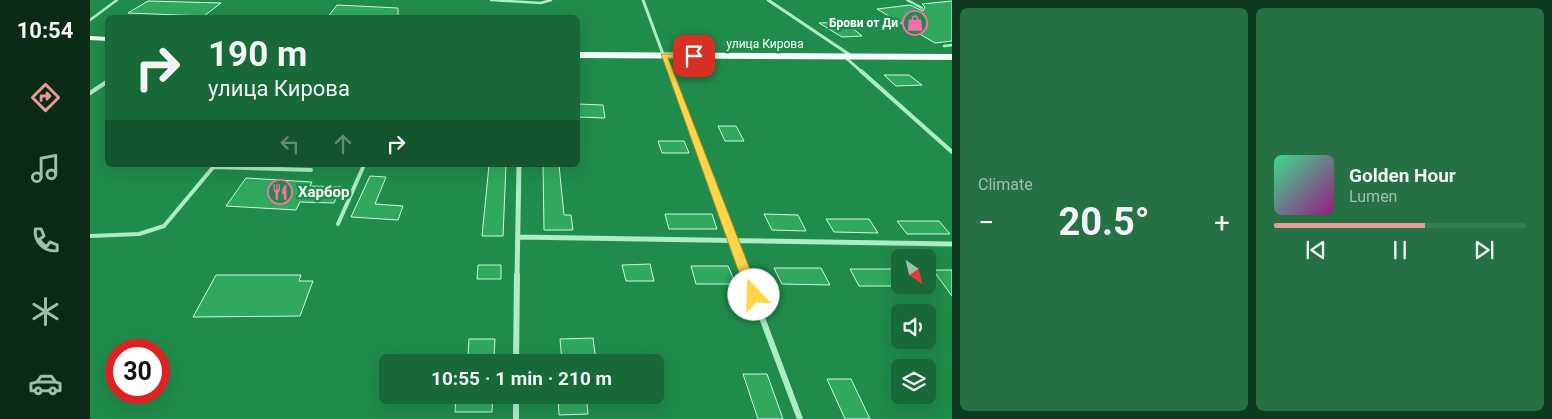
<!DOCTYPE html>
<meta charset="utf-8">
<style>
:root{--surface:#186938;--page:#257143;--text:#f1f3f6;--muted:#9fbfae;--line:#367c53;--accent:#e69b98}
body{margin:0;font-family:Roboto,sans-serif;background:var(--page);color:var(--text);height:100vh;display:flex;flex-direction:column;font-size:19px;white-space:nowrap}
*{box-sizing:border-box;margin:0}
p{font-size:16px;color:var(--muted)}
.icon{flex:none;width:28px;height:28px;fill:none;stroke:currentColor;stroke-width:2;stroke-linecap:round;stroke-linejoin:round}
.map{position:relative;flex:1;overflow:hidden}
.details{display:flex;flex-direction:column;gap:8px;padding:8px;background:#0d3a1f;width:600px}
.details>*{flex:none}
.banner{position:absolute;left:15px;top:15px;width:475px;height:152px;border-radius:8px;box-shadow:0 5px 20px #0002;background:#186938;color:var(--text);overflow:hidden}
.needle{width:32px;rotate:145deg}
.controls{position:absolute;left:801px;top:249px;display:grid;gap:10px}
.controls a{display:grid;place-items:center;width:45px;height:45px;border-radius:8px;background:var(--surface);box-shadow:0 5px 20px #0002;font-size:25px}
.speed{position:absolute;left:15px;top:339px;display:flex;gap:10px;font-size:25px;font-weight:700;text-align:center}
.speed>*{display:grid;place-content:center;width:65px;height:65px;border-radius:50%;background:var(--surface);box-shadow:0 5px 20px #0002;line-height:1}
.speed .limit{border:8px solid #d22;background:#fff;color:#111}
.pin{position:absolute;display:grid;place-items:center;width:42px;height:42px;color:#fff;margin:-21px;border-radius:10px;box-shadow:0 2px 8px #0006}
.me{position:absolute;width:55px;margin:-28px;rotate:339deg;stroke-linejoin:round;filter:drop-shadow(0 0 4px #0008)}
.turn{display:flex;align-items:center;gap:18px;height:105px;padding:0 20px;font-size:22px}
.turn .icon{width:65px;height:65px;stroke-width:2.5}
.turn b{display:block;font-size:35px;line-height:42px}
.lanes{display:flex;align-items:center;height:48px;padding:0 20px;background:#0003;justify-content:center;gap:25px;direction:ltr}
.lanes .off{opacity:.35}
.big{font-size:38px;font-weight:700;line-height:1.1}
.details .tile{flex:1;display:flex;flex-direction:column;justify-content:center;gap:8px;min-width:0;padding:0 18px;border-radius:8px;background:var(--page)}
.song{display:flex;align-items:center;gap:15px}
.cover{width:60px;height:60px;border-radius:8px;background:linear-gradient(135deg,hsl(150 70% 55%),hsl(310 70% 35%))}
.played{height:5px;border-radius:2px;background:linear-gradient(90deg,var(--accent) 60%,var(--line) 60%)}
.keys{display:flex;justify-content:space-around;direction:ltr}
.heat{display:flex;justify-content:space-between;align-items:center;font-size:28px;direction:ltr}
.details .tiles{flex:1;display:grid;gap:8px;grid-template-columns:repeat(2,1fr)}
.trip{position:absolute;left:289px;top:354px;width:285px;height:50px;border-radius:8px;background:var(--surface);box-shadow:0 5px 20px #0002;font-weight:700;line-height:50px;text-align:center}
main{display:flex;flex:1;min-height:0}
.tabs{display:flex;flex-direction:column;width:90px;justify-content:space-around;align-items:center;background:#0a2a16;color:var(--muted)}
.tabs .icon{width:35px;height:35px}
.tabs .on{color:var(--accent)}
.tabs b{font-size:22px;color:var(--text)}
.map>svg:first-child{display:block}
.building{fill:#30a95f;stroke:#d2f9e1}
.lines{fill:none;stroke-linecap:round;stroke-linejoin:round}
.service-far1{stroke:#adecc5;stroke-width:2.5}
.service{stroke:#adecc5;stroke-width:4}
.minor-far3{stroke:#adecc5;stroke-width:3}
.minor-far2{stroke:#adecc5;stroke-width:4}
.minor-far1{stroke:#adecc5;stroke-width:5}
.minor{stroke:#adecc5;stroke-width:6}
.primary{fill:#f3fef8;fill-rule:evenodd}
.route{fill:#ffd54a;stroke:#a68a30}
.labels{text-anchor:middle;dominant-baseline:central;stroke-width:5;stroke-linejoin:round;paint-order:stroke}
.far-poi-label{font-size:12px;font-weight:bold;fill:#fff;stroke:#208c4b;text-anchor:end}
.far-street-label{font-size:12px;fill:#fff;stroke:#208c4b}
.poi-label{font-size:15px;font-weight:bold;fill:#fff;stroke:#208c4b;text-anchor:start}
</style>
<main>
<nav class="tabs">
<b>10:54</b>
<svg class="icon on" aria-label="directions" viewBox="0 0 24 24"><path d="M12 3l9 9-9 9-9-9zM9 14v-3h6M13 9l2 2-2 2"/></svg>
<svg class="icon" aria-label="music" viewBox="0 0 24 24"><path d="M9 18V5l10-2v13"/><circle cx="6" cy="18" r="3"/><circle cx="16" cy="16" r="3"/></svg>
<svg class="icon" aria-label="phone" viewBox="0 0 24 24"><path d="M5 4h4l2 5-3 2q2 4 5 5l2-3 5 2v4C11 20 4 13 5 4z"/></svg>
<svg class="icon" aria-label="climate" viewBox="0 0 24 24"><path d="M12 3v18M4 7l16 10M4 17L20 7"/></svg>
<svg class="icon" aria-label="car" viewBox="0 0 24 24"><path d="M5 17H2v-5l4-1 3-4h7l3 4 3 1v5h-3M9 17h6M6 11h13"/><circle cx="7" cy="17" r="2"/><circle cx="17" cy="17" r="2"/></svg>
</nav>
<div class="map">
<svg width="862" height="419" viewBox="0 0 862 419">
<rect width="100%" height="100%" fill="#208c4b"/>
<path class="building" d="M 58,1 L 131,3 L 114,16 L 38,13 Z
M 862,1 L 862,41 L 845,43 L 787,9 L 820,5 L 833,11 L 835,7 L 832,4 Z
M 247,5 L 308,8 L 308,18 L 237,18 Z
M 755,22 L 772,36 L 752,37 L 729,23 Z
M 794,75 L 819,75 L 832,85 L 806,86 Z
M 488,104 L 513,105 L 515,118 L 488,117 Z
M 628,126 L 646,126 L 654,141 L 635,141 Z
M 568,141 L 594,141 L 599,153 L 572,153 Z
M 399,165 L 416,165 L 413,236 L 392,236 Z
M 453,165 L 469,165 L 474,215 L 481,215 L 483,230 L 454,230 Z
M 280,176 L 296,177 L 285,204 L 313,206 L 308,220 L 261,217 Z
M 156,178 L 222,182 L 220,186 L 251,187 L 244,203 L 210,202 L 206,210 L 136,206 Z
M 575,214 L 622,214 L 627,229 L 579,229 Z
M 674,214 L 708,215 L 716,231 L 682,230 Z
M 736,219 L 779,219 L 788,233 L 744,232 Z
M 807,221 L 849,221 L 860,234 L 817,234 Z
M 560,264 L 564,281 L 536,281 L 532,265 Z
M 388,265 L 411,265 L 411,279 L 387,279 Z
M 601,266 L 638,266 L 646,284 L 606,284 Z
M 684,268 L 731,268 L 740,285 L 692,284 Z
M 760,269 L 806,269 L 810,275 L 810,286 L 769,286 Z
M 843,270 L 862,270 L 862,296 Z
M 126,275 L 211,275 L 209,281 L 223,281 L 210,316 L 103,317 Z
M 503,338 L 506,361 L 472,362 L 470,339 Z
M 379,339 L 405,339 L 404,357 L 378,356 Z
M 653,374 L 677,374 L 693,419 L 668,419 Z
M 737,379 L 761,379 L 780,419 L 755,419 Z
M 366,395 L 403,395 L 402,412 L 365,412 Z
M 468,395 L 496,395 L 498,414 L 469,415 Z"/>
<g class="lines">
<path class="service-far1" d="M 401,0 L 451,3 L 461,0
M 817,0 L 832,8
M 0,20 L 27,0
M 854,46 L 862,45"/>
<path class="service" d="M 123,167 L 221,170
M 248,224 L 274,165
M 0,236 L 49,234 L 74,226 L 125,165"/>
<path class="minor-far3" d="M 553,0 L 580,73
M 678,0 L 763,57
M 755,57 L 773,73"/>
<path class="minor-far2" d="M 580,71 L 614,163
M 771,71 L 862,152
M 0,93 L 18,81"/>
<path class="minor-far1" d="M 614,162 L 657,277
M 428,237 L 862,244
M 427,277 L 429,165"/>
<path class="minor" d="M 656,275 L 710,419
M 426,362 L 427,275
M 426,395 L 426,419"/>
<path class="primary" d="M 0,36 L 18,37 L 18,41 L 0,40 Z
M 488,52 L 862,54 L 862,60 L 488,58 Z"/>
</g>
<path class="route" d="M 571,54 L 604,54 L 607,56 L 604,59 L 578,58 L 670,295 L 668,299 L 659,299 L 657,295 Z"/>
<defs>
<symbol id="shop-ring" viewBox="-11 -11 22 22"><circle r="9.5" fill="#208c4b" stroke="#f96ead" stroke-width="1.5"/><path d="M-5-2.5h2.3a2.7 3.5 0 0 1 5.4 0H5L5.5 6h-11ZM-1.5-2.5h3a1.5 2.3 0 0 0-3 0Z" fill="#f96ead"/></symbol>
<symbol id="restaurant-ring" viewBox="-11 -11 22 22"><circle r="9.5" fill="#208c4b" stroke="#f96ead" stroke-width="1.5"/><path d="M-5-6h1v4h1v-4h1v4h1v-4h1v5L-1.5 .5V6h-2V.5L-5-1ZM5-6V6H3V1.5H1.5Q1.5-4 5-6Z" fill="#f96ead"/></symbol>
</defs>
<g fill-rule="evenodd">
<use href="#shop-ring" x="811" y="9" width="28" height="28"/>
<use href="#restaurant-ring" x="176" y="178" width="28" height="28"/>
</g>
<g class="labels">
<g class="far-poi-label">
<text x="808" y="23">Брови от Ди</text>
</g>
<g class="far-street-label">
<text x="675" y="44">улица Кирова</text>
</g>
<g class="poi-label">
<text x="208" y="192">Харбор</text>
</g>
</g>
</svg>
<div class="controls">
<a><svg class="needle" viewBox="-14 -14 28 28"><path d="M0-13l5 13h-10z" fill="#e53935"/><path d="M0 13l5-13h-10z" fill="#9fbfae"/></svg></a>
<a><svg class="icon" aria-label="sound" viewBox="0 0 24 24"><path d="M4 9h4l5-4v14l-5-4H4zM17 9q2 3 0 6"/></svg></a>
<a><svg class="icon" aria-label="layers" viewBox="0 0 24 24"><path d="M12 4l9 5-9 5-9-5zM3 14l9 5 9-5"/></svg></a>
</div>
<div class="speed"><div class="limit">30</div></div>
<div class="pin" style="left:604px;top:56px;background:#d93025"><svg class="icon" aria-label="arrive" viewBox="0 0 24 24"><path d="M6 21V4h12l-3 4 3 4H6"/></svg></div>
<svg class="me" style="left:664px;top:295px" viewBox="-20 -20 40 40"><circle r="19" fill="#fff"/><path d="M0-13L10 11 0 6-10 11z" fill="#ffd54a"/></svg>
<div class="trip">10:55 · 1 min · 210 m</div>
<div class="banner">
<div class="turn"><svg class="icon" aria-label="right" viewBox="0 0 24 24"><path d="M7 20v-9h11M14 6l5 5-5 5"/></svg><div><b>190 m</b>улица Кирова</div></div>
<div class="lanes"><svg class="icon off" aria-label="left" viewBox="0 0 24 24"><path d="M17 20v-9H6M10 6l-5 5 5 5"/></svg><svg class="icon off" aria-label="ahead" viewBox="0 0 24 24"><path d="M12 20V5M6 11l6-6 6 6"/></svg><svg class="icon" aria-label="right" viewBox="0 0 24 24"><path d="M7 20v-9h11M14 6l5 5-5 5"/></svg></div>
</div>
</div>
<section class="details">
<div class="tiles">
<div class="tile"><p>Climate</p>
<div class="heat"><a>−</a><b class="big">20.5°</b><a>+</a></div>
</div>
<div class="tile">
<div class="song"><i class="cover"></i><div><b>Golden Hour</b><p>Lumen</p></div></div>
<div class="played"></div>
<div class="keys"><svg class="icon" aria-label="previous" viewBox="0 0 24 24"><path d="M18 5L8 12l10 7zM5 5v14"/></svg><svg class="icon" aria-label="pause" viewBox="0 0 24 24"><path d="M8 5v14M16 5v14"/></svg><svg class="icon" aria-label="next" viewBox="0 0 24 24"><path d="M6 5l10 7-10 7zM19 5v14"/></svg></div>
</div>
</div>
</section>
</main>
